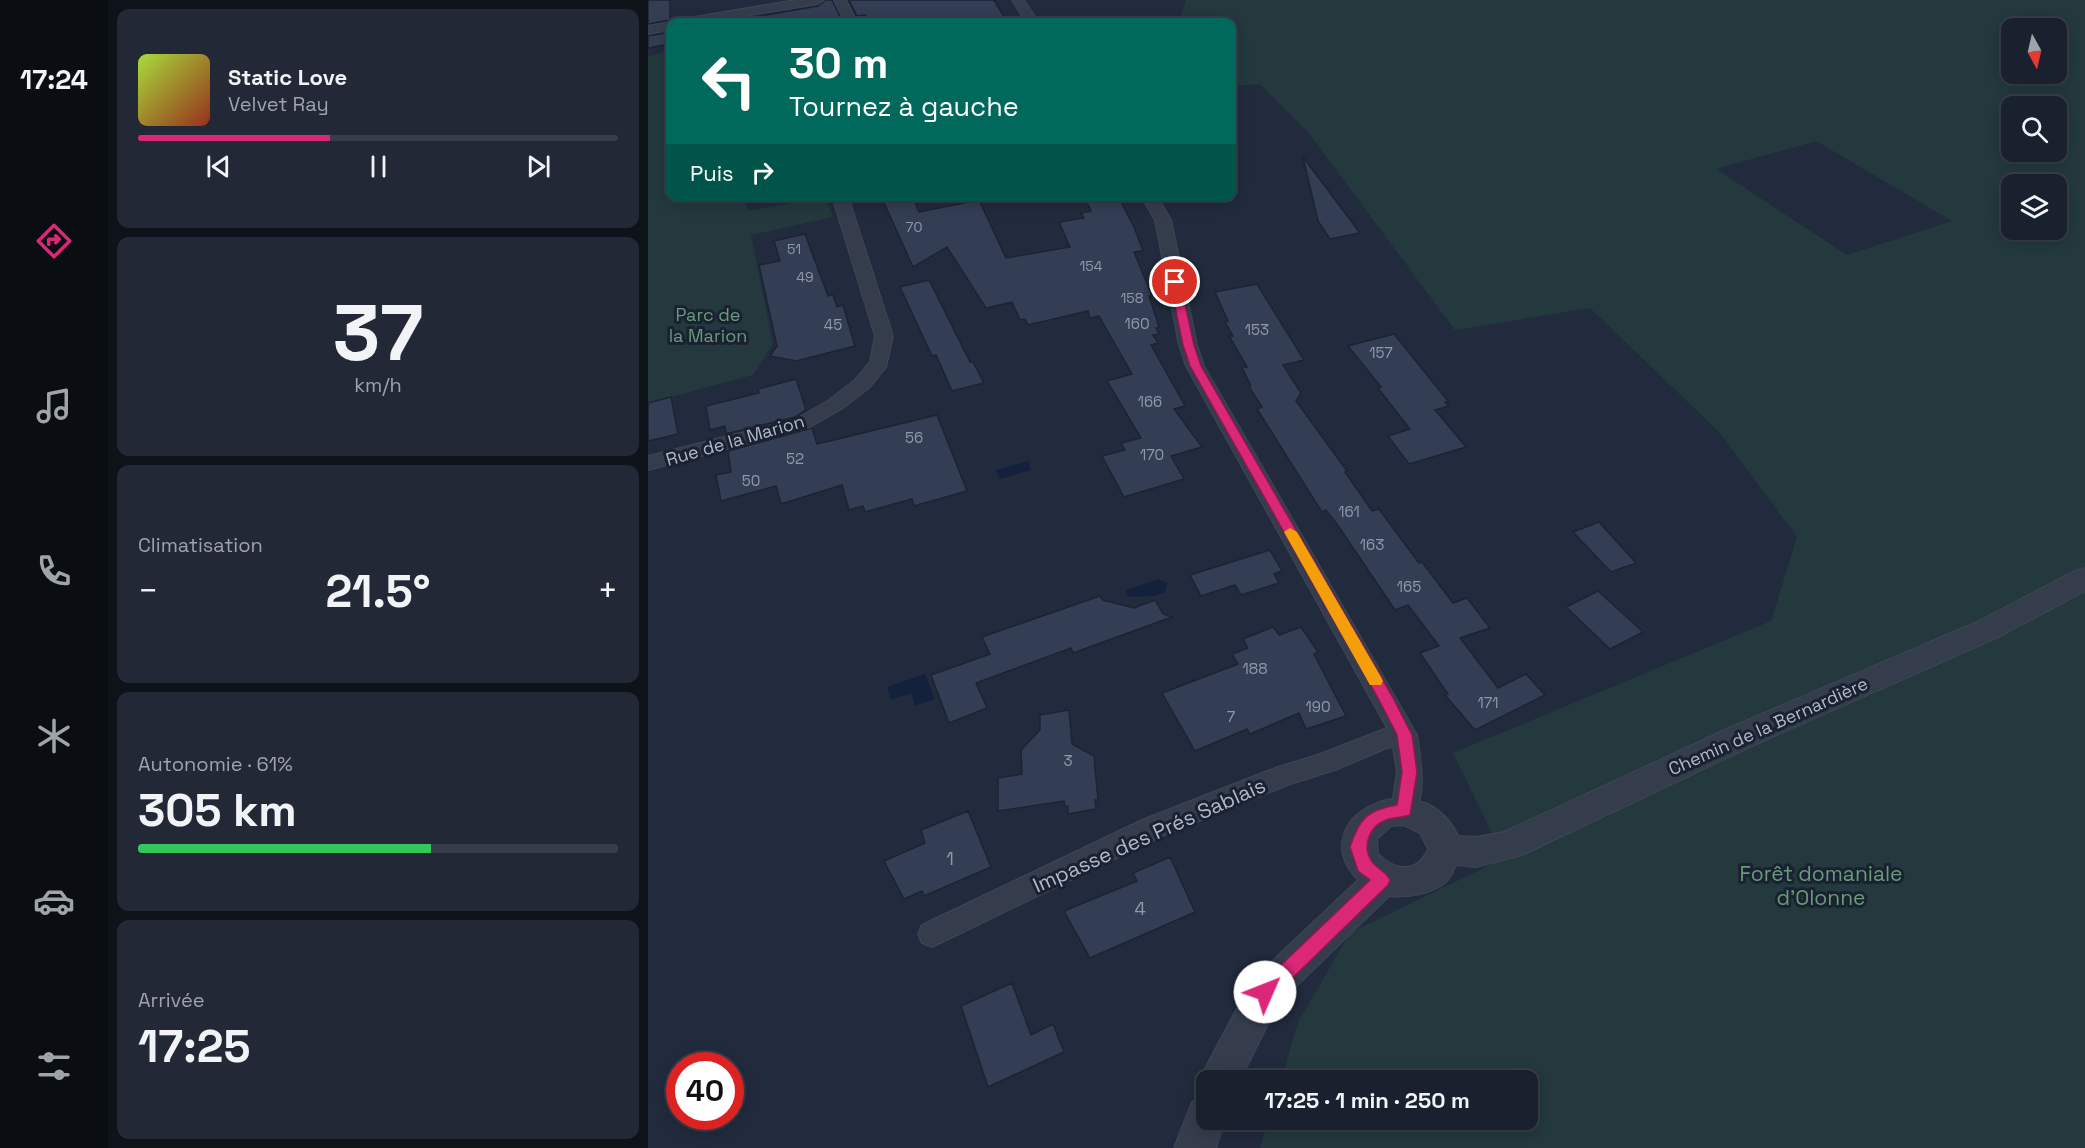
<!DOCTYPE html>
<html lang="fr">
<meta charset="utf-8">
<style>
:root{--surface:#19202e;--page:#222836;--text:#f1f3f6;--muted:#9fa3aa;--line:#373e4a;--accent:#db2777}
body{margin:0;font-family:"Space Grotesk",sans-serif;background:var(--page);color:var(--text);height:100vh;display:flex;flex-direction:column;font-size:22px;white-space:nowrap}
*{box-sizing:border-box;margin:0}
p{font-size:20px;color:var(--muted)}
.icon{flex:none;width:33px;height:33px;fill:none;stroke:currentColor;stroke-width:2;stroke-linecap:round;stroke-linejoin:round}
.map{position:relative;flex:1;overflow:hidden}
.sheet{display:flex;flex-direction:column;gap:9px;padding:9px;background:#0e1219;width:540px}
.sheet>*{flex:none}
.guide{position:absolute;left:18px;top:18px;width:570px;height:183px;border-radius:12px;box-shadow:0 3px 15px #0003,0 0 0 2px var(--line);background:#00695c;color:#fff;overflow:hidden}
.needle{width:39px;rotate:172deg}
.controls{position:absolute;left:1353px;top:18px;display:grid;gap:12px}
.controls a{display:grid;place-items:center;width:66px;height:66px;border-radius:12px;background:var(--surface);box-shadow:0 3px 15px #0003,0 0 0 2px var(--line);font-size:30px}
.speed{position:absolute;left:18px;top:1052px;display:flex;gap:12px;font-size:30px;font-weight:700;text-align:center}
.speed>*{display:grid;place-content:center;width:78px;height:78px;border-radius:50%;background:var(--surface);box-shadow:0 3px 15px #0003,0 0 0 2px var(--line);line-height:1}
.speed .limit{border:9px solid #d22;background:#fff;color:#111}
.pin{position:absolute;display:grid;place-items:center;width:51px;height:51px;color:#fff;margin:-26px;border:3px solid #fff;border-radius:50%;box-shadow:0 2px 6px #0007}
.me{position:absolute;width:66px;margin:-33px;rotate:46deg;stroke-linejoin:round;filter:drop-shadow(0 0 4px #0008)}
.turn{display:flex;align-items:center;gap:21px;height:126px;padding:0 24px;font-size:27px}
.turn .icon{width:78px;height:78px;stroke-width:2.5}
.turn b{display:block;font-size:42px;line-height:51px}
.then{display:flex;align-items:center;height:57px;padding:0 24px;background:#0003;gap:12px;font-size:22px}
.big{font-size:45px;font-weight:800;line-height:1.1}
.sheet .widget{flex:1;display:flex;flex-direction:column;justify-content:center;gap:9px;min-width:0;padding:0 21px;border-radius:12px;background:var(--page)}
.sheet .dial{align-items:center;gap:0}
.dial b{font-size:78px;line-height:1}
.song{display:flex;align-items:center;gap:18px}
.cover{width:72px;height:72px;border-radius:9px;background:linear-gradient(135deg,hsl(80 70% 55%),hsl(10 70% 35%))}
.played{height:6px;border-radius:3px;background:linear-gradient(90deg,var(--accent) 40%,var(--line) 40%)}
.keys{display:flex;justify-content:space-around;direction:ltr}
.heat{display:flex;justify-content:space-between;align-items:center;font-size:33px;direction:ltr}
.charge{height:9px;border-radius:4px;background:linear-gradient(90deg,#34c759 61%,var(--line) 0)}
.trip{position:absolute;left:548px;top:1070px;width:342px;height:60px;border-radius:12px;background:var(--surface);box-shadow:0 3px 15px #0003,0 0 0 2px var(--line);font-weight:800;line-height:60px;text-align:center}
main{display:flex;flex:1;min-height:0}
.dock{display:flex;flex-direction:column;width:108px;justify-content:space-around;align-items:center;background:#0a0d12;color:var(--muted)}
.dock .icon{width:42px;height:42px}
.dock .active{color:var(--accent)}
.dock b{font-size:27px;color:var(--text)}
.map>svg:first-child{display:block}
.green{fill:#23393e;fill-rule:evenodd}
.water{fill:#14213c}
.building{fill:#333e54;stroke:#1c2434;stroke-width:1.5}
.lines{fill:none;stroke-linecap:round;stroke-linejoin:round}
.minor-casing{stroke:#3e4656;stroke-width:2}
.tertiary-casing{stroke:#3e4656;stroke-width:2}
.minor{fill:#353d4d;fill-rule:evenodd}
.tertiary{fill:#353d4d;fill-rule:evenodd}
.route{fill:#db2777;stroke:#8e194d;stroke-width:1.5}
.slow{fill:#f59e0b}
.labels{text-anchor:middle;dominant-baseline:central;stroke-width:6;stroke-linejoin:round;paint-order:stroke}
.far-number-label{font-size:14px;fill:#9098aa}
.number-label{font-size:15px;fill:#9098aa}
.park-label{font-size:18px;fill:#669c77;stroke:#1a2232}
.street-label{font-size:18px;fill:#b1b8c9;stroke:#1a2232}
.near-number-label{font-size:18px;fill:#9098aa}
.near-street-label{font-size:21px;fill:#b1b8c9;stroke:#1a2232}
.near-park-label{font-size:21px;fill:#669c77;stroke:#1a2232}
</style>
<main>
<nav class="dock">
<b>17:24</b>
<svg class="icon active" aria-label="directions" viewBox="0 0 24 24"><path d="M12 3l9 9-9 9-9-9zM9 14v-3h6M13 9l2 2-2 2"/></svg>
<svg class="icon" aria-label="music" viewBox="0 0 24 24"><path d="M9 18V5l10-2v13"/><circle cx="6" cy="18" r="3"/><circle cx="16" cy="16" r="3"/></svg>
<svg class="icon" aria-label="phone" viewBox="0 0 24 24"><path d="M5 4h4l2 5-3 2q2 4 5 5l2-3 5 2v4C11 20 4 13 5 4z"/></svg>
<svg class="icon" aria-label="climate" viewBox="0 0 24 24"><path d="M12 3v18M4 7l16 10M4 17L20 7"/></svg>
<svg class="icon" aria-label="car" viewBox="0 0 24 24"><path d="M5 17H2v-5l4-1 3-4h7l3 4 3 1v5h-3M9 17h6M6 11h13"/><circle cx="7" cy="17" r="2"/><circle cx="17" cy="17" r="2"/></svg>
<svg class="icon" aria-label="filters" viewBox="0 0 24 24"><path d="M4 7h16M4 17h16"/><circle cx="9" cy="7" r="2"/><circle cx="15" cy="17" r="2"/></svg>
</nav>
<section class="sheet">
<div class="widget">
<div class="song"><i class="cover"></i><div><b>Static Love</b><p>Velvet Ray</p></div></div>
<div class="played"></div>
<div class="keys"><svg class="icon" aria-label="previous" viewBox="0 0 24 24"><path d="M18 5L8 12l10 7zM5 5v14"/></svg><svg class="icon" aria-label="pause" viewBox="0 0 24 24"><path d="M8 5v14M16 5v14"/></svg><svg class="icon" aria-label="next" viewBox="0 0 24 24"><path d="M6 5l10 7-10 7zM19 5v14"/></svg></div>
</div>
<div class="widget dial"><b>37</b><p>km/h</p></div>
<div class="widget"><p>Climatisation</p>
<div class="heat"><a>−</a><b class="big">21.5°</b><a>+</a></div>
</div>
<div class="widget"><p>Autonomie · 61%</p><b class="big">305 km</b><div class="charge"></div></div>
<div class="widget"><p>Arrivée</p><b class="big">17:25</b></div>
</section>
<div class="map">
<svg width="1437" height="1148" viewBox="0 0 1437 1148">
<rect width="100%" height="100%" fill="#212b3d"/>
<path class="green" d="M 538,0 L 1437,0 L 1437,1148 L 612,1148 L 621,1119 L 879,1119 L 879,1080 L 633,1080 L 650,1022 L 702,933 L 856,858 L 805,753 L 1123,621 L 1149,537 L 1071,432 L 942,308 L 807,330 L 659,131 L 612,84 L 584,86 L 584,22 L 531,22 ZM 1364,28 L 1408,28 L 1408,74 L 1364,74 ZM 1364,106 L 1408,106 L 1408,152 L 1364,152 ZM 1168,141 L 1304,221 L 1199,255 L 1068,169 ZM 1364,184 L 1408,184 L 1408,230 L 1364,230 Z
M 22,49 L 22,196 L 96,197 L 100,211 L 177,197 L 185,217 L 103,235 L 125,344 L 105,375 L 0,403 L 0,57 Z"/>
<path class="water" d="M 380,461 L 383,470 L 352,479 L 348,470 Z
M 510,579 L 519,583 L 517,592 L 507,596 L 480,597 L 478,590 Z
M 277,674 L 287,699 L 267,706 L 263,693 L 243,700 L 239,687 Z"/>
<path class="building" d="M 0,0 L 22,0 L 22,20 L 0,24 Z
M 178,0 L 184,0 L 193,19 L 173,22 L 108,22 L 106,17 L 170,6 Z
M 201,0 L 346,0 L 359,22 L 309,22 L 306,18 L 283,22 L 222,22 L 217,15 L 209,16 Z
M 22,32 L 22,44 L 0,48 L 0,36 Z
M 655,157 L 712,233 L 682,239 L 670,221 Z
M 233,196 L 264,196 L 271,212 L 331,200 L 358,258 L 422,247 L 411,222 L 436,218 L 433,213 L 443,211 L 436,196 L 470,196 L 486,227 L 495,251 L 486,252 L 504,296 L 501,296 L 511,327 L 508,328 L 511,334 L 505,335 L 510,343 L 503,345 L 537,406 L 526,409 L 554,447 L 523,456 L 536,479 L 476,497 L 454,456 L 477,450 L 473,443 L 493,438 L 459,381 L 484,374 L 451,316 L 442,318 L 440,311 L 380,325 L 377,319 L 372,320 L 364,302 L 338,308 L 299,247 L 265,267 Z
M 157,234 L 180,296 L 185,295 L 189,307 L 195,305 L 207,346 L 148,361 L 122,356 L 129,346 L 111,265 L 132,261 L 126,241 Z
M 281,280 L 322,362 L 325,362 L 336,383 L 304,391 L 288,355 L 284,356 L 252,287 Z
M 609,284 L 656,360 L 635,365 L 653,393 L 648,401 L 699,471 L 697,472 L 724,511 L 731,509 L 771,563 L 774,562 L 805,603 L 819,598 L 842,628 L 812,638 L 850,688 L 878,674 L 897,695 L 827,730 L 797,695 L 800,694 L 772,653 L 791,646 L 760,605 L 747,610 L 691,527 L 678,510 L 674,512 L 609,409 L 614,407 L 601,387 L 603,386 L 594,368 L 599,367 L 581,336 L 585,336 L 577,322 L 580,321 L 567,292 Z
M 746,334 L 800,401 L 797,402 L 801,406 L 787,410 L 818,447 L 761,464 L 740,436 L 762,429 L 730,388 L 733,387 L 700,346 Z
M 148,379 L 158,410 L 147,417 L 78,434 L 77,426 L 62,430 L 58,406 L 111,393 L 110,389 Z
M 23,397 L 30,434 L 0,441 L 0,403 Z
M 289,415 L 319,491 L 266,506 L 264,499 L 217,512 L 215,506 L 201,510 L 194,485 L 133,504 L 128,486 L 73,501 L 68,475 L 83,472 L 80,451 L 164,428 L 169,444 Z
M 951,522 L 988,563 L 963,572 L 925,532 Z
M 622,550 L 634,571 L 626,574 L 631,583 L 593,595 L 587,585 L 553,596 L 542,575 Z
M 950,591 L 995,632 L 962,649 L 918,607 Z
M 452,596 L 455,600 L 486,608 L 507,600 L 515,614 L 524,617 L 425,653 L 423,648 L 328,683 L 339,708 L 301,723 L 283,675 L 342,654 L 334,637 Z
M 625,627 L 631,635 L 653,627 L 670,652 L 666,654 L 698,716 L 658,729 L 651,713 L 602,734 L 599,729 L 547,751 L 514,693 L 590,664 L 584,654 L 600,648 L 595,639 Z
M 421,710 L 424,744 L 446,756 L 450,800 L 447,800 L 448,809 L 420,814 L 420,806 L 417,806 L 416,801 L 350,811 L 350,778 L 374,774 L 373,750 L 392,730 L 392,715 Z
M 320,811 L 343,867 L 276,896 L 274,891 L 256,899 L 236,861 L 277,843 L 273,830 Z
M 522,857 L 547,912 L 442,958 L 416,911 L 489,881 L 485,873 Z
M 364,983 L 383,1035 L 405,1024 L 416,1052 L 340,1087 L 313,1006 Z"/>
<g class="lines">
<defs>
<path id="minor" d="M 148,0 L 176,0 L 170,4 L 60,22 L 35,22 L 41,18 Z
M 186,0 L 198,0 L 209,22 L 197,22 Z
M 364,0 L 376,0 L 390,22 L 378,22 Z
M 22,22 L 22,30 L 0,34 L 0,26 Z
M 184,196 L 200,196 L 245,336 L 238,367 L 221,388 L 195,408 L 162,427 L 0,470 L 0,456 L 148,419 L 181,400 L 207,380 L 222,362 L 227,336 Z
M 493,196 L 509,196 L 523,220 L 549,345 L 556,366 L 769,735 C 773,763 779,793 765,819 L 756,822 L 747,819 L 743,811 L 749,772 L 745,747 L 739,748 L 687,770 L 642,784 L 514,836 L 284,947 L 274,943 L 270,934 L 274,925 L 494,820 L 627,768 L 672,754 L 739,728 L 538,366 L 531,345 L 507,220 Z"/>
<path id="tertiary" d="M 1437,568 L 1437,591 L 1350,637 L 1104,746 L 874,855 L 828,867 L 808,865 C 805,870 803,878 798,882 C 784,894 758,898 741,896 L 630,1004 L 592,1080 L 558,1080 L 557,1094 L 551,1080 L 604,980 L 710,880 C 651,818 773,757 810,836 L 828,837 L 856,832 L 1081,728 L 1329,622 L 1427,571 ZM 756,825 L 772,833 L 780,849 C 769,874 747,871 730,854 L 729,839 L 743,826 Z
M 558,1096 L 558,1119 L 577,1119 L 568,1148 L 526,1148 L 544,1102 Z"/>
</defs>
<use href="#minor" class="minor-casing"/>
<use href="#tertiary" class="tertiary-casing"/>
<use href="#minor" class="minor"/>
<use href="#tertiary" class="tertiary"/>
</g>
<path class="route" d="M 523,279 L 532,282 L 546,345 L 553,366 L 744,696 L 764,735 L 769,772 L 762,815 C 754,818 745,817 738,820 C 722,826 714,845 723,860 C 727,868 738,871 742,880 L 740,885 L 624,998 L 617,1001 L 611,998 L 608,992 L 611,986 L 722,880 L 710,871 L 702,847 C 711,819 719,810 749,805 L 754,772 L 749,735 L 730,698 L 542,366 L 535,345 L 522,282 Z"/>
<path class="slow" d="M 642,528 L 649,532 L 733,677 L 735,681 L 733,685 L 722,685 L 636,532 Z"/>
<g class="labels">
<g class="far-number-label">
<text x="266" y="227">70</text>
<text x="146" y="249">51</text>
<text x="443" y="266">154</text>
<text x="157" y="277">49</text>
<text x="484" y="298">158</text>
</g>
<g class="number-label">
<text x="489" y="323">160</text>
<text x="185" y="324">45</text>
<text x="609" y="329">153</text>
<text x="733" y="352">157</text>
<text x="502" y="401">166</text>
<text x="266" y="437">56</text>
<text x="504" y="454">170</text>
<text x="147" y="458">52</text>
<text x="103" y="480">50</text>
<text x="701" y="511">161</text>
<text x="724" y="544">163</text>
<text x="761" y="586">165</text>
<text x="607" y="668">188</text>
<text x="840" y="702">171</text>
<text x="670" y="706">190</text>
<text x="583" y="716">7</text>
<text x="420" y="760">3</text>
</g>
<g class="park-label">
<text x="60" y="314">Parc de<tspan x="60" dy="21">la Marion</tspan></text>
</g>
<g class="street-label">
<text transform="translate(87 440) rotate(-16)">Rue de la Marion</text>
<text transform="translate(1120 726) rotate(-24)">Chemin de la Bernardière</text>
</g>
<g class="near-number-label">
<text x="302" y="858">1</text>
<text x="492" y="908">4</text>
</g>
<g class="near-street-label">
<text transform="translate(501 835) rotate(-24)">Impasse des Prés Sablais</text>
</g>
<g class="near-park-label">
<text x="1173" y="873">Forêt domaniale<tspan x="1173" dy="24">d'Olonne</tspan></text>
</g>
</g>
</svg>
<div class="controls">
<a><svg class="needle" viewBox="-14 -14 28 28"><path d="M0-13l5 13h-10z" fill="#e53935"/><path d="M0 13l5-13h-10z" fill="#9fa3aa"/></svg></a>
<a><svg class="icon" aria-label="search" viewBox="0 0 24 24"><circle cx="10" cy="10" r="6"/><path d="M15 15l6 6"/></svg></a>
<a><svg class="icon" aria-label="layers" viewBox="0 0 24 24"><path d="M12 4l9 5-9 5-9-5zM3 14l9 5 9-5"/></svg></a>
</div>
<div class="speed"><div class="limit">40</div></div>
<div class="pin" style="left:527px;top:282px;background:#d93025"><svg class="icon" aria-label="arrive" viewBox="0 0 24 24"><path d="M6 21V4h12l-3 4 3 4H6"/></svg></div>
<svg class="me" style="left:617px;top:992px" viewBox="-20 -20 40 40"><circle r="19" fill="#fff"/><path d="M0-13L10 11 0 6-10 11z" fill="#db2777"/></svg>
<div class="trip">17:25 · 1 min · 250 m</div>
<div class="guide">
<div class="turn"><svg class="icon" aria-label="left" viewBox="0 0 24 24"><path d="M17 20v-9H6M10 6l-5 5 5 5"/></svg><div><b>30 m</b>Tournez à gauche</div></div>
<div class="then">Puis<svg class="icon" aria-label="right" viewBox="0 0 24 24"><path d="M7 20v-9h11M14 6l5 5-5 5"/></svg></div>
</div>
</div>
</main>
